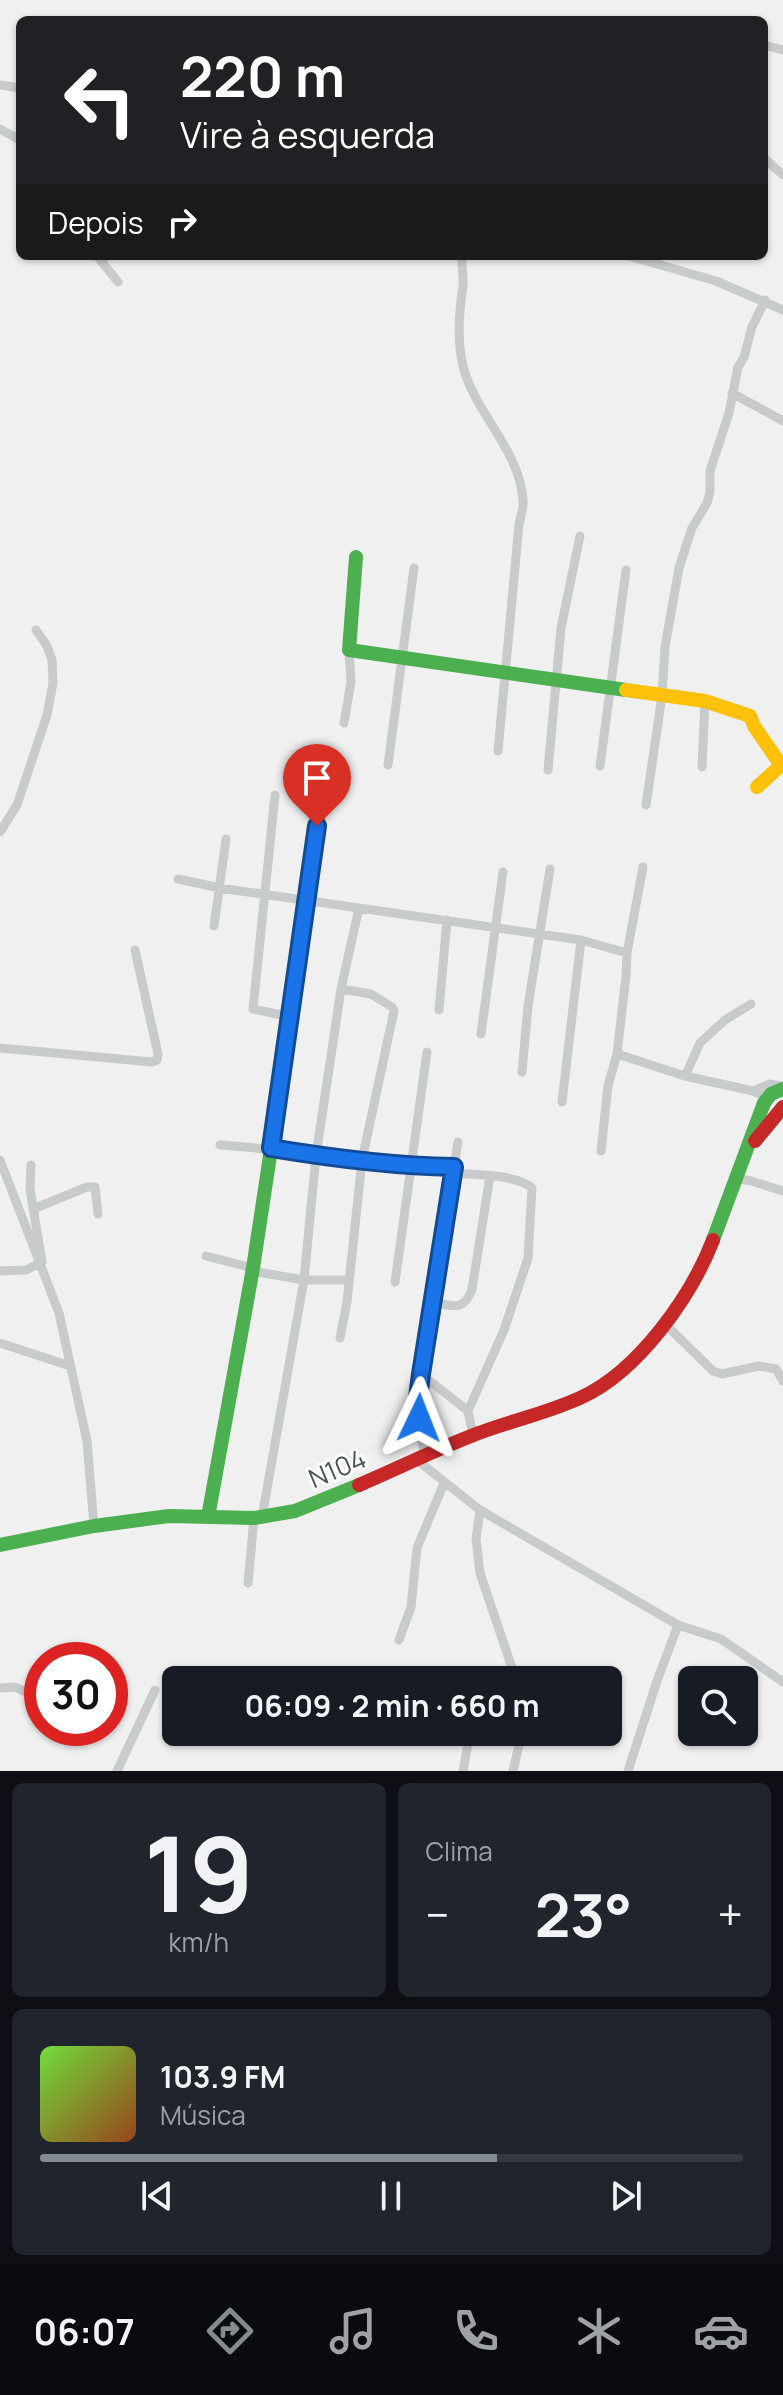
<!DOCTYPE html>
<html lang="pt">
<meta charset="utf-8">
<style>
:root{--surface:#171b24;--page:#20242c;--text:#f1f3f6;--muted:#9ea1a6;--line:#363941;--accent:#848b8f}
body{margin:0;font-family:Manrope,sans-serif;background:var(--page);color:var(--text);height:100vh;display:flex;flex-direction:column;font-size:30px;white-space:nowrap}
*{box-sizing:border-box;margin:0}
p{font-size:26px;color:var(--muted)}
.icon{flex:none;width:44px;height:44px;fill:none;stroke:currentColor;stroke-width:2;stroke-linecap:round;stroke-linejoin:round}
.map{position:relative;height:1771px;overflow:hidden}
.drawer{display:flex;flex-direction:column;gap:12px;padding:12px;background:#0d0f14;flex:1}
.drawer>*{flex:none}
.banner{position:absolute;left:16px;top:16px;width:752px;height:244px;border-radius:12px;box-shadow:0 2px 6px #0004;background:#202124;color:#fff;overflow:hidden}
.controls{position:absolute;left:678px;top:1666px;display:grid;gap:16px}
.controls a{display:grid;place-items:center;width:80px;height:80px;border-radius:12px;background:var(--surface);box-shadow:0 2px 6px #0004;font-size:40px}
.speed{position:absolute;left:24px;top:1642px;display:flex;gap:16px;font-size:40px;font-weight:700;text-align:center}
.speed>*{display:grid;place-content:center;width:104px;height:104px;border-radius:50%;background:var(--surface);box-shadow:0 2px 6px #0004;line-height:1}
.speed .limit{border:12px solid #d22;background:#fff;color:#111}
.pin{position:absolute;display:grid;place-items:center;width:68px;height:68px;color:#fff;margin:-82px -34px;border-radius:50% 50% 50% 0;rotate:-45deg;box-shadow:0 0 8px #0007}
.pin .icon{rotate:45deg}
.me{position:absolute;width:88px;margin:-44px;rotate:2deg;stroke-linejoin:round;filter:drop-shadow(0 0 6px #0008)}
.turn{display:flex;align-items:center;gap:28px;height:168px;padding:0 32px;font-size:36px}
.turn .icon{width:104px;height:104px;stroke-width:2.5}
.turn b{display:block;font-size:56px;line-height:68px}
.then{display:flex;align-items:center;height:76px;padding:0 32px;background:#0003;gap:16px;font-size:30px}
.big{font-size:60px;font-weight:700;line-height:1.1}
.drawer .tile{flex:1;display:flex;flex-direction:column;justify-content:center;gap:12px;min-width:0;padding:0 28px;border-radius:12px;background:var(--page)}
.drawer .dial{align-items:center;gap:0}
.dial b{font-size:104px;line-height:1}
.song{display:flex;align-items:center;gap:24px}
.cover{width:96px;height:96px;border-radius:12px;background:linear-gradient(135deg,hsl(100 70% 55%),hsl(20 70% 35%))}
.played{height:8px;border-radius:4px;background:linear-gradient(90deg,var(--accent) 65%,var(--line) 65%)}
.keys{display:flex;justify-content:space-around;direction:ltr}
.heat{display:flex;justify-content:space-between;align-items:center;font-size:44px;direction:ltr}
.drawer .tiles{flex:1;display:grid;gap:12px;grid-template-columns:1fr 1fr}
.tile:last-child{grid-column:span 2}
.trip{position:absolute;left:162px;top:1666px;width:460px;height:80px;border-radius:12px;background:var(--surface);box-shadow:0 2px 6px #0004;font-weight:700;line-height:80px;text-align:center}
.menu{display:flex;height:128px;justify-content:space-around;align-items:center;background:#090b0e;color:var(--muted)}
.menu .icon{width:56px;height:56px}
.menu .current{color:var(--accent)}
.menu b{font-size:36px;color:var(--text)}
.map>svg:first-child{display:block}
.lines{fill:none;stroke-linecap:round;stroke-linejoin:round}
.street{stroke:#c8cbcc;stroke-width:9}
.fast{stroke:#4caf50;stroke-width:14}
.slow{stroke:#ffc107;stroke-width:14}
.jam{stroke:#c62828;stroke-width:14}
.route-casing{stroke:#114b97;stroke-width:20}
.route{stroke:#1a73e8;stroke-width:14}
.labels{text-anchor:middle;dominant-baseline:central;stroke-width:6;stroke-linejoin:round;paint-order:stroke}
.street-label{font-size:26px;fill:#49555b;stroke:#fff}
</style>
<div class="map">
<svg width="783" height="1771" viewBox="0 0 783 1771">
<rect width="100%" height="100%" fill="#f1f0f0"/>
<g class="lines">
<path class="street" d="M 764,45 L 783,50
M 0,85 L 20,88
M 0,129 L 20,140
M 764,158 L 783,175
M 97,256 L 118,282
M 462,256 C 461,266 464,277 463,286 C 459,311 457,341 463,366 C 475,414 519,448 523,500 C 524,507 521,516 519,524 L 498,751
M 629,256 L 716,281 L 783,310
M 732,393 L 783,421
M 344,723 L 351,682 L 349,650
M 388,765 L 414,568
M 600,766 L 626,570
M 702,767 L 705,701
M 548,770 L 561,628 L 580,536
M 275,795 L 253,1009 L 291,1017
M 646,805 L 662,696 L 665,647 L 679,568 L 692,528 L 707,503 L 710,492 L 710,471 L 729,413 L 738,367 L 744,357 L 752,327 L 765,300
M 0,832 L 17,805 L 47,715 L 53,683 L 52,660 L 47,646 L 36,630
M 178,879 L 220,888 L 581,940 L 627,953
M 214,926 L 226,839
M 439,1010 L 447,920
M 481,1034 L 503,872
M 0,1048 L 152,1062 L 157,1060 L 158,1054 L 135,950
M 617,1054 L 685,1076 L 753,1091 L 767,1097
M 522,1072 L 528,1006 L 550,869
M 685,1076 L 700,1043 L 725,1020 L 751,1004
M 753,1091 L 770,1084 L 783,1086
M 562,1102 L 581,940
M 220,1145 C 298,1150 375,1166 454,1167
M 601,1151 L 608,1086 L 617,1054 L 626,976 L 627,953 L 643,867
M 0,1160 L 59,1313 L 87,1441 L 94,1526
M 454,1173 C 475,1175 516,1174 532,1188 L 528,1258 L 504,1330 L 468,1411 L 473,1435
M 735,1178 L 751,1181 L 783,1191
M 33,1209 L 87,1187 L 95,1187 L 98,1214
M 206,1256 L 253,1268
M 0,1271 L 26,1270 L 42,1262 L 30,1189 L 31,1165
M 252,1271 L 304,1280 L 348,1280
M 395,1282 L 427,1052
M 433,1302 C 453,1306 464,1312 472,1289 L 490,1176
M 666,1325 L 713,1371 L 722,1374 L 759,1366 L 776,1369 L 783,1381
M 340,1338 L 347,1302 L 362,1160 L 394,1011 L 392,1007 L 371,994 L 341,989
M 0,1343 L 70,1366
M 421,1374 L 468,1411
M 424,1457 L 418,1398 L 458,1142
M 417,1460 L 480,1510 L 678,1625
M 480,1510 L 476,1539 L 480,1573 L 516,1680
M 262,1517 L 304,1280 L 316,1156 L 341,989 L 359,908
M 248,1583 L 254,1518
M 399,1640 L 411,1607 L 417,1548 L 444,1483
M 0,1688 L 15,1687 L 32,1695
M 117,1771 L 155,1690
M 463,1771 L 470,1732
M 513,1771 L 522,1732
M 628,1771 L 657,1681 L 678,1625 L 721,1639 L 783,1682"/>
<path class="fast" d="M 356,557 L 349,650 L 626,690
M 713,1240 L 764,1103 L 771,1094 L 783,1089
M 208,1517 L 253,1268 L 291,1017 L 320,802
M 0,1545 L 94,1526 L 169,1516 L 254,1518 L 295,1511 L 359,1485"/>
<path class="slow" d="M 626,690 L 705,701 L 750,716 L 754,726 L 778,761 L 779,767 L 757,787"/>
<path class="jam" d="M 755,1141 L 783,1107
M 359,1485 C 396,1469 433,1451 471,1436 C 508,1421 546,1414 582,1397 C 638,1371 691,1297 713,1240"/>
</g>
<g class="lines">
<defs>
<path id="route" d="M 317,826 L 271,1148 C 331,1158 393,1166 454,1167 L 421,1374 L 418,1398 L 419,1418"/>
</defs>
<use href="#route" class="route-casing"/>
<use href="#route" class="route"/>
</g>
<g class="labels">
<g class="street-label">
<text transform="translate(337 1468) rotate(-23)">N104</text>
</g>
</g>
</svg>
<div class="controls">
<a><svg class="icon" aria-label="search" viewBox="0 0 24 24"><circle cx="10" cy="10" r="6"/><path d="M15 15l6 6"/></svg></a>
</div>
<div class="speed"><div class="limit">30</div></div>
<div class="pin" style="left:317px;top:826px;background:#d93025"><svg class="icon" aria-label="arrive" viewBox="0 0 24 24"><path d="M6 21V4h12l-3 4 3 4H6"/></svg></div>
<svg class="me" style="left:419px;top:1418px" viewBox="-20 -20 40 40"><path d="M0-17L14 15 0 8-14 15z" fill="#1a73e8" stroke="#fff" stroke-width="4"/></svg>
<div class="trip">06:09 · 2 min · 660 m</div>
<div class="banner">
<div class="turn"><svg class="icon" aria-label="left" viewBox="0 0 24 24"><path d="M17 20v-9H6M10 6l-5 5 5 5"/></svg><div><b>220 m</b>Vire à esquerda</div></div>
<div class="then">Depois<svg class="icon" aria-label="right" viewBox="0 0 24 24"><path d="M7 20v-9h11M14 6l5 5-5 5"/></svg></div>
</div>
</div>
<section class="drawer">
<div class="tiles">
<div class="tile dial"><b>19</b><p>km/h</p></div>
<div class="tile"><p>Clima</p>
<div class="heat"><a>−</a><b class="big">23°</b><a>+</a></div>
</div>
<div class="tile">
<div class="song"><i class="cover"></i><div><b>103.9 FM</b><p>Música</p></div></div>
<div class="played"></div>
<div class="keys"><svg class="icon" aria-label="previous" viewBox="0 0 24 24"><path d="M18 5L8 12l10 7zM5 5v14"/></svg><svg class="icon" aria-label="pause" viewBox="0 0 24 24"><path d="M8 5v14M16 5v14"/></svg><svg class="icon" aria-label="next" viewBox="0 0 24 24"><path d="M6 5l10 7-10 7zM19 5v14"/></svg></div>
</div>
</div>
</section>
<nav class="menu">
<b>06:07</b>
<svg class="icon current" aria-label="directions" viewBox="0 0 24 24"><path d="M12 3l9 9-9 9-9-9zM9 14v-3h6M13 9l2 2-2 2"/></svg>
<svg class="icon" aria-label="music" viewBox="0 0 24 24"><path d="M9 18V5l10-2v13"/><circle cx="6" cy="18" r="3"/><circle cx="16" cy="16" r="3"/></svg>
<svg class="icon" aria-label="phone" viewBox="0 0 24 24"><path d="M5 4h4l2 5-3 2q2 4 5 5l2-3 5 2v4C11 20 4 13 5 4z"/></svg>
<svg class="icon" aria-label="climate" viewBox="0 0 24 24"><path d="M12 3v18M4 7l16 10M4 17L20 7"/></svg>
<svg class="icon" aria-label="car" viewBox="0 0 24 24"><path d="M5 17H2v-5l4-1 3-4h7l3 4 3 1v5h-3M9 17h6M6 11h13"/><circle cx="7" cy="17" r="2"/><circle cx="17" cy="17" r="2"/></svg>
</nav>
